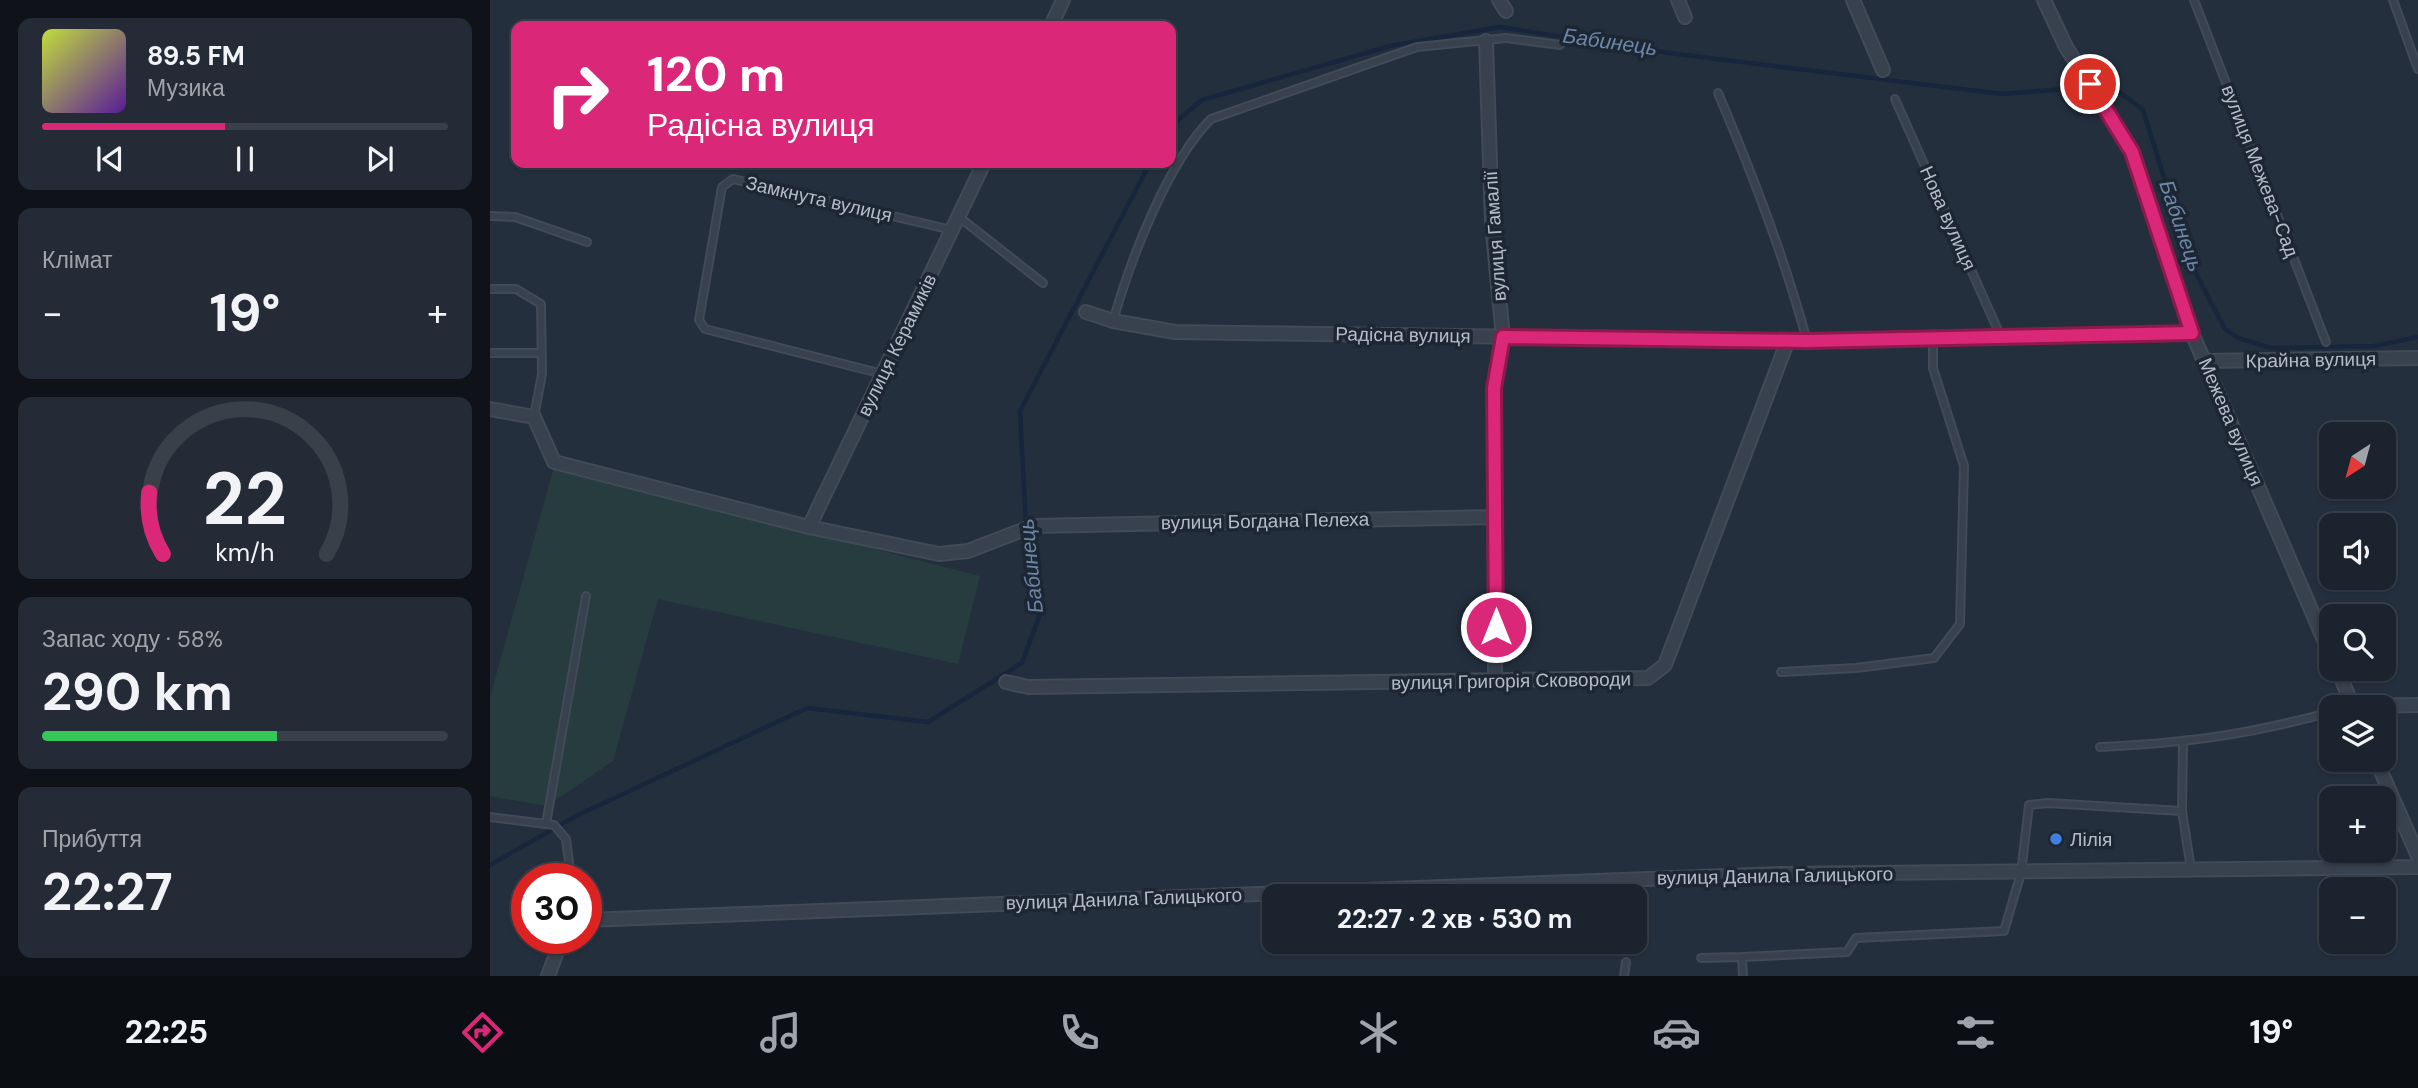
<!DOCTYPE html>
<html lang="uk">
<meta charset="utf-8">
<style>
:root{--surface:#1b232e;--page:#242b36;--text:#f1f3f6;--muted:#a0a4aa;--line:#39404a;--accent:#db2777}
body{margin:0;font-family:"DM Sans",sans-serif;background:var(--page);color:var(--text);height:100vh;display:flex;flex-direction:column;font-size:26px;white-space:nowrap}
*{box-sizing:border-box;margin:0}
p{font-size:23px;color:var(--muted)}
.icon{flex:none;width:38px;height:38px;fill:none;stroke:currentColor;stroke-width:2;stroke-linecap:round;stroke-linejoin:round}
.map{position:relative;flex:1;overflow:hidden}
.drawer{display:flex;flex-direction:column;gap:18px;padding:18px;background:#0f1319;width:490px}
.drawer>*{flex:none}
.guide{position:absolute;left:21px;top:21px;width:665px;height:147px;border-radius:14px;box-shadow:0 2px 5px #0004,0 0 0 2px var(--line);background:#db2777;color:#fff;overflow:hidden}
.needle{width:46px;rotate:216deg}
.controls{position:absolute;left:1829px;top:422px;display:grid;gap:14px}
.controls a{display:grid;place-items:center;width:77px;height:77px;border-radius:14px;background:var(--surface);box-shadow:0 2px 5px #0004,0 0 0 2px var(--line);font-size:35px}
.speed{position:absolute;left:21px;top:863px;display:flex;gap:14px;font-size:35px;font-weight:700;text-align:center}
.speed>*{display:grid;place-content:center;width:91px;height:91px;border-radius:50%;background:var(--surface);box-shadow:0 2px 5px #0004,0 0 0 2px var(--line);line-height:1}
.speed .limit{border:10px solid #d22;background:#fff;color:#111}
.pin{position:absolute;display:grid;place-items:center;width:60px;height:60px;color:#fff;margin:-30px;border:4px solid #fff;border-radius:50%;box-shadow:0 2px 7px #0007}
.me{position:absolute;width:77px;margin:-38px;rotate:0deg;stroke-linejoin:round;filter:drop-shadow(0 0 5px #0008)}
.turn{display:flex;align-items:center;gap:24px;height:147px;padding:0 21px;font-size:32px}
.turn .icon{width:91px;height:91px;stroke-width:2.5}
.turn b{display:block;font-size:49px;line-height:60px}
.big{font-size:52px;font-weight:700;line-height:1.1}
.drawer .widget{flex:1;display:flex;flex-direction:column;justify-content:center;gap:10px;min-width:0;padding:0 24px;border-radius:14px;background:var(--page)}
.drawer .dial{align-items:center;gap:0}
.dial svg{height:182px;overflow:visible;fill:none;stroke:var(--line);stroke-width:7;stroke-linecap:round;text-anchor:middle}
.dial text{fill:var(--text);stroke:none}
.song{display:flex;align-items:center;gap:21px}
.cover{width:84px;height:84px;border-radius:10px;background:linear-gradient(135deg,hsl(70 70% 55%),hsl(270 70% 35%))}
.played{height:7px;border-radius:4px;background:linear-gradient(90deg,var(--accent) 45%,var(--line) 45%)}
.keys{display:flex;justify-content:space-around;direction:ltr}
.heat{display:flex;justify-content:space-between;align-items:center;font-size:38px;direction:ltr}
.charge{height:10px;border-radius:5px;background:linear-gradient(90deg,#34c759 58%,var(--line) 0)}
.trip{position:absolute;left:772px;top:884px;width:385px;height:70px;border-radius:14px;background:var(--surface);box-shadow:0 2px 5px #0004,0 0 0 2px var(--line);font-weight:700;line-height:70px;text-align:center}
.menu{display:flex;height:112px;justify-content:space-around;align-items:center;background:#0b0e12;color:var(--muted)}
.menu .icon{width:49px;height:49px}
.menu .on{color:var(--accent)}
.menu b{font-size:32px;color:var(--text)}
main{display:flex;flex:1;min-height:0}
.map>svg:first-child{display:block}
.green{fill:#263c3f}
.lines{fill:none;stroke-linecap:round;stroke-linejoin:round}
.stream{stroke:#17263c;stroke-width:4.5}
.service-casing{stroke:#414a57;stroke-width:10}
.minor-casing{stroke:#414a57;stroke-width:16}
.service{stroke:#38414e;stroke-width:6}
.minor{stroke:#38414e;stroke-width:12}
.route-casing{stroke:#8e194d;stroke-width:18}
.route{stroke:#db2777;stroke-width:12}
.shop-dot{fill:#3f7fe0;stroke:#1d2633;stroke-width:2.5}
.labels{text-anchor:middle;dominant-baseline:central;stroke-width:7;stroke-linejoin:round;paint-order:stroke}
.street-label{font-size:19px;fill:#b4bcc9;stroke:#1d2633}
.poi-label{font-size:19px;fill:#b4bcc9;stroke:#1d2633;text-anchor:start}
.water-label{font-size:21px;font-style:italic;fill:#6d86a8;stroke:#1d2633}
</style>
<main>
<section class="drawer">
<div class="widget">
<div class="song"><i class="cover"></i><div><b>89.5 FM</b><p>Музика</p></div></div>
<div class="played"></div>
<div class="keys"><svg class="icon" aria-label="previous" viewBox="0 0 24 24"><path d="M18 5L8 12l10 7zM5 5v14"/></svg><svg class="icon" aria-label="pause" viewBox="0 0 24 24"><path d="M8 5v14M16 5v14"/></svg><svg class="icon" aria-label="next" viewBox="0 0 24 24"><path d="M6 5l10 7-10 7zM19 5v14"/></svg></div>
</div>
<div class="widget"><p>Клімат</p>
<div class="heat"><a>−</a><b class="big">19°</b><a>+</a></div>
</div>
<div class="widget dial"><svg viewBox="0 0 100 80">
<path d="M14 69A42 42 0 1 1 86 69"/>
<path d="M14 69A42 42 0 0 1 8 42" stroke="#db2777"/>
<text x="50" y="56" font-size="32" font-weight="700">22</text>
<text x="50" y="72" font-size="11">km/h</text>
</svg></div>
<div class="widget"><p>Запас ходу · 58%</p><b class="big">290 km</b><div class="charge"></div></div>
<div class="widget"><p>Прибуття</p><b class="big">22:27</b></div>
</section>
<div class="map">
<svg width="1928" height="976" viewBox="0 0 1928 976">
<rect width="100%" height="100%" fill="#242f3e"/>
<path class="green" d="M 64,467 L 490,576 L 468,664 L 168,599 L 123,761 L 57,806 L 0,796 L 0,697 Z"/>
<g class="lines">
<path class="stream" d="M 1603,72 L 1653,110 L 1701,264 L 1735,329 L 1748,338 L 1782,348 L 1884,346 L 1928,337
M 681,126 L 712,100 L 900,46 L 1010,27 L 1187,54 L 1512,94 L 1575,89
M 0,865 L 86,816 L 317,708 L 438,722 L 532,663 L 550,614 L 537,544 L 530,411 L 660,163"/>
<defs>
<path id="service" d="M 1704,0 L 1836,342
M 1903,0 L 1928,69
M 1228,93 C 1263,175 1294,255 1317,341
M 1405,99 L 1511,337
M 0,216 L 25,217 L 97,242
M 469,217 L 553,283
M 0,289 L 26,289 L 51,304 L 52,374 L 44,417
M 623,321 C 640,261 677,163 721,119 L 927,47 L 1016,38 L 1070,45
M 0,353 L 52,353
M 393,374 L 215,329 L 209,320 L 232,187 L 243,179 L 462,230
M 1291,672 L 1366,668 L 1444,658 L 1470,624 L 1474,466 L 1443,368 L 1443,338
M 1693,744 L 1692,811 L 1701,869
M 1610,747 C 1695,743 1758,735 1841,712
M 0,817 L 64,825 L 76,839 L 81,878
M 56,824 L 96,596
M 1252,957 L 1357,952 L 1366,938 L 1514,931 L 1531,873 L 1539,805 L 1558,803 L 1692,811
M 1211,958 L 1252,957 L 1253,976
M 1134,976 L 1136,962"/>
<path id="minor" d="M 1009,0 L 1016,11
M 1188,0 L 1195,17
M 1363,0 L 1393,70
M 1554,0 L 1576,47 L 1642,152 L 1702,333 L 1841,656
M 561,26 L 573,0
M 996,41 L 1002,223 L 1013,337 L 1004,388 L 1005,682
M 596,312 L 623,321 L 685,332 L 1317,341 L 1702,333
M 1714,361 L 1928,358
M 0,409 L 44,417 L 64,462 L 319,527 L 449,554 L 478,551 L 543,526 L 1006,517
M 319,527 L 494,163
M 1847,668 L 1863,707
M 516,682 L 538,687 L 1158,678 L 1175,665 L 1298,340
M 1863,706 L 1928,705
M 1886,760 L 1928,856
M 96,920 L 1290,874 L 1928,867
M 58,976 L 72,938"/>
</defs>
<use href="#service" class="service-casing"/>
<use href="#minor" class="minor-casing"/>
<use href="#service" class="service"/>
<use href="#minor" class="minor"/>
</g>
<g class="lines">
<defs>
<path id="route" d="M 1006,627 L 1004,388 L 1013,337 L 1317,341 L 1702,333 L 1642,152 L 1600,84"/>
</defs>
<use href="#route" class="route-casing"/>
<use href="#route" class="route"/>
</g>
<circle class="shop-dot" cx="1566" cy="839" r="7"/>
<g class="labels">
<g class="street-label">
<text transform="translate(1770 171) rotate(69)">вулиця Межева-Сад</text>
<text transform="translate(329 199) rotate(13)">Замкнута вулиця</text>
<text transform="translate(1458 218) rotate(66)">Нова вулиця</text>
<text transform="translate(1005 236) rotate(-94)">вулиця Гамалії</text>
<text transform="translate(913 335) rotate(1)">Радісна вулиця</text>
<text transform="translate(407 345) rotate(-64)">вулиця Керамиків</text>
<text transform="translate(1821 360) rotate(-1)">Крайна вулиця</text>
<text transform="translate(1741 422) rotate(67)">Межева вулиця</text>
<text transform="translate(775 521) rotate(-1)">вулиця Богдана Пелеха</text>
<text transform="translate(1021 681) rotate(-1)">вулиця Григорія Сковороди</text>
<text transform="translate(1285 876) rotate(-1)">вулиця Данила Галицького</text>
<text transform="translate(634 899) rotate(-2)">вулиця Данила Галицького</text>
</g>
<g class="poi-label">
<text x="1580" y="839">Лілія</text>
</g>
<g class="water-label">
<text transform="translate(1120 42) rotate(8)">Бабинець</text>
<text transform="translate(1691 226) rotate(71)">Бабинець</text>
<text transform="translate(541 566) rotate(-96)">Бабинець</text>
</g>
</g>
</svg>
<div class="controls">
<a><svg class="needle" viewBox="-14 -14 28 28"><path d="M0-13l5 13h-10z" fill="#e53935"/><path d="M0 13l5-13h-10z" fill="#a0a4aa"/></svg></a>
<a><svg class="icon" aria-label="sound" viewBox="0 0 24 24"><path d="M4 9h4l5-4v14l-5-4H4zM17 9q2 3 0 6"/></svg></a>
<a><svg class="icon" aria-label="search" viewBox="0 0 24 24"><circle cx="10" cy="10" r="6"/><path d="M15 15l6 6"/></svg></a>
<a><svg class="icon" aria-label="layers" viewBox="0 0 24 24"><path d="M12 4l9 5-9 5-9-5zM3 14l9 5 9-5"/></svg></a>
<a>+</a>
<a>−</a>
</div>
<div class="speed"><div class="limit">30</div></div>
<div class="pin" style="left:1600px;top:84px;background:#d93025"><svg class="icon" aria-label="arrive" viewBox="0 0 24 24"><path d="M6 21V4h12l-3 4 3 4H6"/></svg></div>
<svg class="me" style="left:1006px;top:627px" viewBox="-20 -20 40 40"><circle r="17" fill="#db2777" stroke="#fff" stroke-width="3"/><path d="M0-11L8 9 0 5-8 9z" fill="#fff"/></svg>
<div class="trip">22:27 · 2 хв · 530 m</div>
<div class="guide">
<div class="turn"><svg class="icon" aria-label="right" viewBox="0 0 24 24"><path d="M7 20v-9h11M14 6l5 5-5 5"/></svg><div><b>120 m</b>Радісна вулиця</div></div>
</div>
</div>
</main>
<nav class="menu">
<b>22:25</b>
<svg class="icon on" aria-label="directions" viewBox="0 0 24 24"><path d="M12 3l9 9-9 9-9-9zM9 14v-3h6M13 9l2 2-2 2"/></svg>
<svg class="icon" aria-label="music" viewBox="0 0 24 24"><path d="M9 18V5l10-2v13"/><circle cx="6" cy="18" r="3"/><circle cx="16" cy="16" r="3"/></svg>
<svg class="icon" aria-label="phone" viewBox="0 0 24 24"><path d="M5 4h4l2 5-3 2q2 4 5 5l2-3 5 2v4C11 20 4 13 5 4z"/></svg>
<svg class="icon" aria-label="climate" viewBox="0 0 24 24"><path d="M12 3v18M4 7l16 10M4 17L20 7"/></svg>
<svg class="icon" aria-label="car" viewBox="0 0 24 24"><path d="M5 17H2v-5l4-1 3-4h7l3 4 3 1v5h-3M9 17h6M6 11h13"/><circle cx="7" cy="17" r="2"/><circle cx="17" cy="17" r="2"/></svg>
<svg class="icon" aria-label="filters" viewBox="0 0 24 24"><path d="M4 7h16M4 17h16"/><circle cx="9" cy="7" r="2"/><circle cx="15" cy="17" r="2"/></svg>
<b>19°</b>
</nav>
